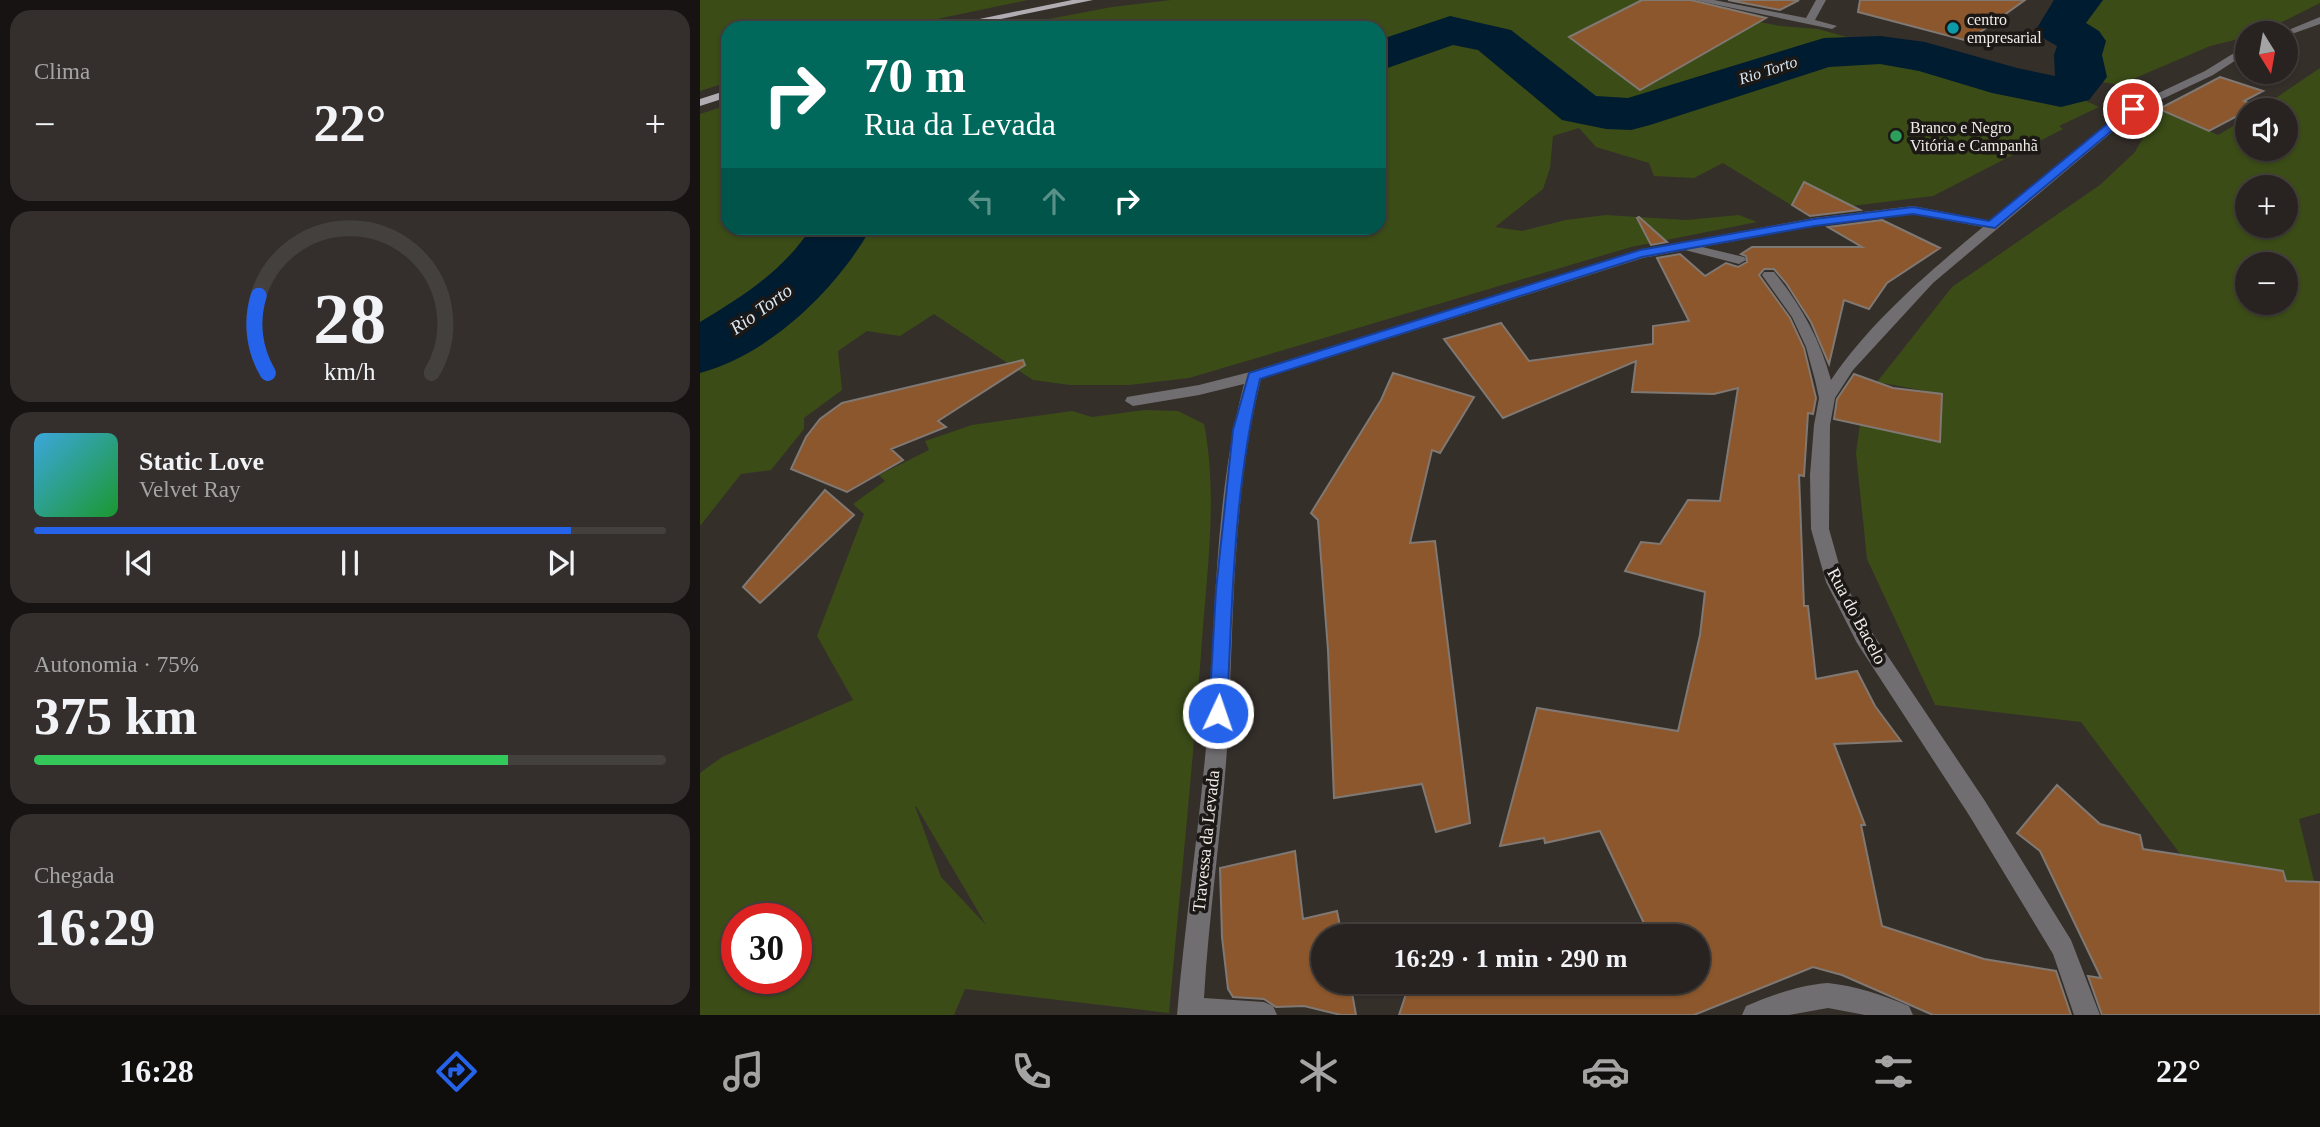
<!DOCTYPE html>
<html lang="pt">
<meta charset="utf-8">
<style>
:root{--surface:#282320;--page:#342f2d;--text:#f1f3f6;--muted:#a5a4a5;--line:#44403e;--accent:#2563eb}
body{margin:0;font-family:Georgia,serif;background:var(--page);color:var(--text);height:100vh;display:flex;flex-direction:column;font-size:26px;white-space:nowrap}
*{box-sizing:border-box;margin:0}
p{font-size:23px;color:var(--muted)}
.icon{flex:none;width:38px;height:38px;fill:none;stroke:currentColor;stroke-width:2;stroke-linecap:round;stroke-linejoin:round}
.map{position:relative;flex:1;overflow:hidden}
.panel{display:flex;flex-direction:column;gap:10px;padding:10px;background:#161312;width:700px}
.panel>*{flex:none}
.hud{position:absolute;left:21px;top:21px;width:665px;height:214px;border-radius:21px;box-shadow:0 2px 5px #0004,0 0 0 2px var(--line);background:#00695c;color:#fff;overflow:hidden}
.needle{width:46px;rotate:169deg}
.tools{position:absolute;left:1535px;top:21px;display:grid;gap:14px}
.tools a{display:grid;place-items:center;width:63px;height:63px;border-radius:50%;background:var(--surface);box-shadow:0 2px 5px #0004,0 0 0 2px var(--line);font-size:35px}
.speed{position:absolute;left:21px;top:903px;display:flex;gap:14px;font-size:35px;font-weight:700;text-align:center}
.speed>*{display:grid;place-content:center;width:91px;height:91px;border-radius:50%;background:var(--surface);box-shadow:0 2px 5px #0004,0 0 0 2px var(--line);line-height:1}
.speed .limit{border:10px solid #d22;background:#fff;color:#111}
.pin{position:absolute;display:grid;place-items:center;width:60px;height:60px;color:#fff;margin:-30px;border:4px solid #fff;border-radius:50%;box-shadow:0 2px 7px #0007}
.me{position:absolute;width:77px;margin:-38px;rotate:3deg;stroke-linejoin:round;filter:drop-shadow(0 0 5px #0008)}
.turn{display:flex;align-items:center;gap:24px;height:147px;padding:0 28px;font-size:32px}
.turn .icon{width:91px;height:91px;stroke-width:2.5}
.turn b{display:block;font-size:49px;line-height:60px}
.lanes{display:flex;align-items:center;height:66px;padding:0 28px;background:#0003;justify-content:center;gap:35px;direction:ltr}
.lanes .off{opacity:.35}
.big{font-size:52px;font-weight:700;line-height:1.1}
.panel .card{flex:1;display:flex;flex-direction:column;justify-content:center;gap:10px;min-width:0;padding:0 24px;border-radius:21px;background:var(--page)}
.panel .dial{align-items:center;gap:0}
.dial svg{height:182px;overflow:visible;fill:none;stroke:var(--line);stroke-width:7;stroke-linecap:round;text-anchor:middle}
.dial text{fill:var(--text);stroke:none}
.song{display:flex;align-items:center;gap:21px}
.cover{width:84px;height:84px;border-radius:10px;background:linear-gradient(135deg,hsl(200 70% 55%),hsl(130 70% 35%))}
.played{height:7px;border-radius:4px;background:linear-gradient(90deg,var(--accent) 85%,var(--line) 85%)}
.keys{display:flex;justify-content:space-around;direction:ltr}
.heat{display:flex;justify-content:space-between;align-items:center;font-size:38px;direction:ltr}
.charge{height:10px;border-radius:5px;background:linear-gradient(90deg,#34c759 75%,var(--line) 0)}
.trip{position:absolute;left:611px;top:924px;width:399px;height:70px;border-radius:35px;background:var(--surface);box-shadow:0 2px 5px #0004,0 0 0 2px var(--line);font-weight:700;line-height:70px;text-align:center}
.dock{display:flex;height:112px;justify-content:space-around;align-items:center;background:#100e0d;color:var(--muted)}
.dock .icon{width:49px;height:49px}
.dock .active{color:var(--accent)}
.dock b{font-size:32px;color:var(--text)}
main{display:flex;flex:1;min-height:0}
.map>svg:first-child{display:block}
.green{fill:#3b4c17;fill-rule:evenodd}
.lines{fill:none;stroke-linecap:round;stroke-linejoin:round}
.river{fill:#001c31;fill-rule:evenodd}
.building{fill:#8c572c;stroke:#807873;stroke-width:2}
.minor{fill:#716e71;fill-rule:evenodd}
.major{fill:#b1acb2;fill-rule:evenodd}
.route{fill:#2563eb;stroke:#184099;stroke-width:2}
.culture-dot{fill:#0f9aa8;stroke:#1b1816;stroke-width:2.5}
.leisure-dot{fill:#2e9e5b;stroke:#1b1816;stroke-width:2.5}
.labels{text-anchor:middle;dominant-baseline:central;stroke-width:7;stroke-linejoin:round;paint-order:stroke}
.far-poi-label{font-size:16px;fill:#efebe8;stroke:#1b1816;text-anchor:start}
.far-water-label{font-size:16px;font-style:italic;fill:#d7e7f4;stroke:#1b1816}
.street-label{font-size:18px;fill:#efebe8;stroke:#1b1816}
.water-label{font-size:19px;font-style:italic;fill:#d7e7f4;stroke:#1b1816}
</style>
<main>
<section class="panel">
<div class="card"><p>Clima</p>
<div class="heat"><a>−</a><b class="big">22°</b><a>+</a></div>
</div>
<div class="card dial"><svg viewBox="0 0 100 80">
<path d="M14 69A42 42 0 1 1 86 69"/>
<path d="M14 69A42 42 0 0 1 10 35" stroke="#2563eb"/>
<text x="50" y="56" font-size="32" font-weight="700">28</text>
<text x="50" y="72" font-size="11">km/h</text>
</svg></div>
<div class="card">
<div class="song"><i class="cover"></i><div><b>Static Love</b><p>Velvet Ray</p></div></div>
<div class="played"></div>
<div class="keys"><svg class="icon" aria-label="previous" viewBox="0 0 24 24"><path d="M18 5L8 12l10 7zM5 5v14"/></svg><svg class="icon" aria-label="pause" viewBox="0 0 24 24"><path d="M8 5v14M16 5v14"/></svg><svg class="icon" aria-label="next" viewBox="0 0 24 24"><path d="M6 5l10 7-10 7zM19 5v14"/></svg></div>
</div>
<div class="card"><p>Autonomia · 75%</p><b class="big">375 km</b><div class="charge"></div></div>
<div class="card"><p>Chegada</p><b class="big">16:29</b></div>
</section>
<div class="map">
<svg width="1620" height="1015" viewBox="0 0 1620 1015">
<rect width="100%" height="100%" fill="#352f2a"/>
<path class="green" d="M 0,0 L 328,0 L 194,28 L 28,28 L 28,82 L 0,91 Z
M 471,0 L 952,0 L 1080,26 L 1118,29 L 1154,39 L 1186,42 L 1350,84 L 1399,107 L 1359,126 L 1363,129 L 1233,196 L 1127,209 L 1091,205 L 1023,163 L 994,178 L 954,176 L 949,163 L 896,147 L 879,128 L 853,136 L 850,168 L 843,189 L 795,227 L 822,231 L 866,220 L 906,215 L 986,220 L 1039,215 L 1057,222 L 931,247 L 489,378 L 429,385 L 370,385 L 333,380 L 234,314 L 200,336 L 167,331 L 138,351 L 142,390 L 104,418 L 104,429 L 71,470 L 41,474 L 0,526 L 0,114 L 28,105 L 28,228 L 679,228 L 679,28 L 301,28 L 412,7 Z
M 1367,0 L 1620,0 L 1620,3 L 1560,33 L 1547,33 L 1547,37 L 1510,46 L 1419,85 L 1363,75 L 1367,61 L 1350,16 Z
M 1620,68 L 1620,813 L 1599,819 L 1614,881 L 1620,892 L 1620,969 L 1583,871 L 1481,855 L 1381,722 L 1235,705 L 1167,559 L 1156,453 L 1160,424 L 1239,442 L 1242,394 L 1177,382 L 1252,287 L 1400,185 L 1435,152 L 1459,109 L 1518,135 L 1547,118 L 1547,149 L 1586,149 L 1586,110 L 1558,110 ZM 1547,187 L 1586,187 L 1586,226 L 1547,226 ZM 1547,264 L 1586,264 L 1586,303 L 1547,303 Z
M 444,410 L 478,411 L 504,424 C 518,495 507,569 502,641 C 493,765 480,889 469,1013 L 265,989 L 254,1015 L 0,1015 L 0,773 L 22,757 L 153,700 L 117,636 L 164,514 L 153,504 L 185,481 L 179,475 L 229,450 L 225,441 L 272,425 L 372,411 L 392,417 ZM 215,806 L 216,806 L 286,925 L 241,877 ZM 37,919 L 96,919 L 96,978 L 37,978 Z"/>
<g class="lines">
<path class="river" d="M 1354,0 L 1403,0 L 1386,23 L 1399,31 L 1406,41 L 1402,55 L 1407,77 L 1389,100 L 1361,107 L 1292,93 L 1219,71 L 1180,64 L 1129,67 L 950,125 L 931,130 L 906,129 L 862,120 L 778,50 L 753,45 L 679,71 L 679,40 L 750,16 L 811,30 L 896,96 L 928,98 L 1124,38 L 1180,36 L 1225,42 L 1317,68 L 1355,76 L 1354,55 L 1357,46 L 1343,38 L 1337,28 Z
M 111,228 L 171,228 C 136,290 70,354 0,373 L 0,322 C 42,297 84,270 111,228 Z"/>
</g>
<path class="building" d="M 942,0 L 991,0 L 1066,18 L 940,90 L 869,37 Z
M 1028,0 L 1099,0 L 1080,10 Z
M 1160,0 L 1325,0 L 1268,41 L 1158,12 Z
M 1520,77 L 1563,91 L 1544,101 L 1556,106 L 1509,131 L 1459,109 Z
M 1104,182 L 1160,210 L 1110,216 L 1092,205 Z
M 939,217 L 967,242 L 951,245 L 937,218 Z
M 1182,220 L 1240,248 L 1187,283 L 1169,309 L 1144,300 L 1129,364 L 1111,322 L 1086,283 L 1074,269 L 1064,269 L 1059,275 L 1090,318 L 1104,348 L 1116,398 L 1113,414 L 1108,413 L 1104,476 L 1099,475 L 1104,606 L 1108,606 L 1116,679 L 1157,671 L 1175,706 L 1201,741 L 1134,744 L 1165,825 L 1161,825 L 1182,926 L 1284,959 L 1356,971 L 1371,1015 L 1233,1015 L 1142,975 L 1113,967 L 994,1015 L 699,1015 L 710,982 L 998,982 L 998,936 L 950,936 L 900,831 L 845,843 L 844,838 L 800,846 L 837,708 L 978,731 L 1000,635 L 1005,592 L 925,571 L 941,542 L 960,544 L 988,500 L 1020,501 L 1038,388 L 1014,394 L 932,392 L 936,361 L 803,418 L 744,339 L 801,323 L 829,361 L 953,344 L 953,326 L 989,321 L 957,258 L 980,254 L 1005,276 L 1026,263 L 1038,267 L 1047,262 L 1046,256 L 1041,254 L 1052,247 L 1162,247 L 1128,227 Z
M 323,360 L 325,365 L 238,421 L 246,427 L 191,449 L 203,460 L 147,492 L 91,469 L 106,437 L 120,419 L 142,403 Z
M 693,373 L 774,397 L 740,453 L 732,450 L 710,543 L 735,541 L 770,823 L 736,832 L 722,784 L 634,798 L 628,650 L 618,520 L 611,513 L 681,400 Z
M 1154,374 L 1193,388 L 1242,394 L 1240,442 L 1134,419 L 1137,399 Z
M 125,490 L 154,515 L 60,603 L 43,587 Z
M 1357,785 L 1400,824 L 1440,835 L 1443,849 L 1583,871 L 1586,881 L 1620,882 L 1620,1015 L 1402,1015 L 1388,976 L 1401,978 L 1340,851 L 1317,833 Z
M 595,851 L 603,919 L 637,911 L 642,936 L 623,936 L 623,982 L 650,982 L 656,1015 L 641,1015 L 604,1006 L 576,1007 L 564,999 L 533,997 L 528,989 L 522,937 L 520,868 Z"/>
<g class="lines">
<path class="minor" d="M 994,0 L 1014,0 L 1106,18 L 1116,0 L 1126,0 L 1115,20 L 1137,26 L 1132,29 Z
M 1620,17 L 1620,24 L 1586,36 L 1586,33 L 1581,33 Z
M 1547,45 L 1547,53 L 1513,75 L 1437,111 L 1233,283 L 1153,370 L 1135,398 L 1130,425 L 1129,529 L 1144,582 L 1171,631 L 1285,801 L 1371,940 L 1400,1015 L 1374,1015 L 1353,954 L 1269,815 L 1157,643 L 1126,582 L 1111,529 L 1110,475 L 1114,425 L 1119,398 L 1115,380 L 1106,347 L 1092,317 L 1062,275 L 1064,272 L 1074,272 C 1101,305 1120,339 1131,380 C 1170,322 1229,272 1283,227 L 1213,214 L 1114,226 L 1002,247 L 1044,257 L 1046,260 L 1039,264 L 985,250 L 943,258 L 561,379 C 532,494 534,615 528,733 C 523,822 509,910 504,998 L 564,1002 L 573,1006 L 577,1015 L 477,1015 C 485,922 499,829 507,736 C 516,619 514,498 544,384 L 499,395 L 433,406 L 425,401 L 427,397 L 499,385 L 550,372 L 940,250 L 1114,218 L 1213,206 L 1291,221 L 1429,107 L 1505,71 Z
M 1128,983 C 1156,986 1183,995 1209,1006 L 1213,1015 L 1165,1015 L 1128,1008 L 1089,1015 L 1042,1015 L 1046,1006 C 1073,995 1099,985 1128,983 Z"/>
<path class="major" d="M 372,0 L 393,0 L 257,28 L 236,28 Z
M 28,90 L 28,97 L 0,106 L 0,99 Z"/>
</g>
<path class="route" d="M 1429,106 L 1438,109 L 1295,228 L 1213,214 L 1114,226 L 942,257 L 560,379 C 534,487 532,601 527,713 L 525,718 L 518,721 L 511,718 L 509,713 L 516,590 L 533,430 L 549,373 L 940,250 L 1114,219 L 1213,207 L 1289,221 Z"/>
<circle class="culture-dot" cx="1253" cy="28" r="7"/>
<circle class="leisure-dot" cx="1196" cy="136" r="7"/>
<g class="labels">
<g class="far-poi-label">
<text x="1267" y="19">centro<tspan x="1267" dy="18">empresarial</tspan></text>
<text x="1210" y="127">Branco e Negro<tspan x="1210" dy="18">Vitória e Campanhã</tspan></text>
</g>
<g class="far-water-label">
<text transform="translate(1068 70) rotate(-18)">Rio Torto</text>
</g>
<g class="street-label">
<text transform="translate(1157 616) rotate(62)">Rua do Bacelo</text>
<text transform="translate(506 841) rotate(-84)">Travessa da Levada</text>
</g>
<g class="water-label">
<text transform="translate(61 309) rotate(-36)">Rio Torto</text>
</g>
</g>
</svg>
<div class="tools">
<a><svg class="needle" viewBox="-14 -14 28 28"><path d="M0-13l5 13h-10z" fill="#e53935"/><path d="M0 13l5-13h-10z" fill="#a5a4a5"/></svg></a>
<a><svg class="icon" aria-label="sound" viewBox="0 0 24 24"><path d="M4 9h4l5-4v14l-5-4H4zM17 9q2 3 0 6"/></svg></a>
<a>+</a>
<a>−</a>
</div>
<div class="speed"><div class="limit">30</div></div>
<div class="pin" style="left:1433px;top:109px;background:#d93025"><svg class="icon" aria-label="arrive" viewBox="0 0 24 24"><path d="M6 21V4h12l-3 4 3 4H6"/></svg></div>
<svg class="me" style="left:518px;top:713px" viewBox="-20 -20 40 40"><circle r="17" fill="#2563eb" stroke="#fff" stroke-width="3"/><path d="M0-11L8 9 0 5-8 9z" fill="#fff"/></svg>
<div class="trip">16:29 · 1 min · 290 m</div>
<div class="hud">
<div class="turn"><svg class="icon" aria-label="right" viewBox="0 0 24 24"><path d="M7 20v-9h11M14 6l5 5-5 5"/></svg><div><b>70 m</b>Rua da Levada</div></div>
<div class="lanes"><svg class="icon off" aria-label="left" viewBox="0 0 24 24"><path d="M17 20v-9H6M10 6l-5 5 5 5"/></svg><svg class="icon off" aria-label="ahead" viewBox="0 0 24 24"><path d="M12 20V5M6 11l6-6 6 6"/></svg><svg class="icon" aria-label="right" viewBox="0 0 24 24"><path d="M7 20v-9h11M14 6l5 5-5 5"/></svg></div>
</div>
</div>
</main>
<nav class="dock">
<b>16:28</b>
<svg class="icon active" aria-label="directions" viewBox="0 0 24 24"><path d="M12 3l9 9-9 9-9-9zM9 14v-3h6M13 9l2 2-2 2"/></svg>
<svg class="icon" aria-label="music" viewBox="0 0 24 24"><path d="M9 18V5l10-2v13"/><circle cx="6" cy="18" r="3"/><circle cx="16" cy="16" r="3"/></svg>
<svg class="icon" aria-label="phone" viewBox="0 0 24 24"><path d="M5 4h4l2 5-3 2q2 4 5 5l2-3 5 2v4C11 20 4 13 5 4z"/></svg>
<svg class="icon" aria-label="climate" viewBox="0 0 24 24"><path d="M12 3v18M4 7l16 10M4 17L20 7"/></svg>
<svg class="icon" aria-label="car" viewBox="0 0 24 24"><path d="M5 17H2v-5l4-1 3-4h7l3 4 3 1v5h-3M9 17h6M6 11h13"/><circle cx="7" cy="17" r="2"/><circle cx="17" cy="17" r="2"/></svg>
<svg class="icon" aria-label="filters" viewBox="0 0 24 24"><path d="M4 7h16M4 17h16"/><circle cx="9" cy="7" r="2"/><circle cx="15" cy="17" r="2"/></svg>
<b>22°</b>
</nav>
